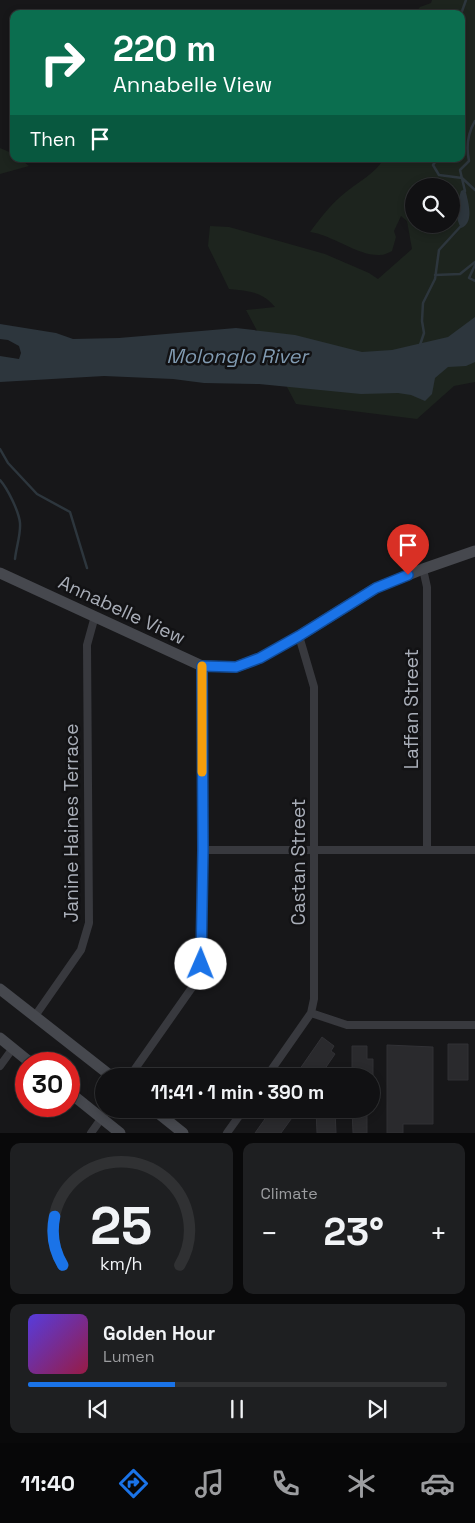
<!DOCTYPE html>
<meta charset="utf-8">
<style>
:root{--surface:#111113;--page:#1e1f21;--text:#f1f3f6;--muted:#9c9da0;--line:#303133;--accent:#1a73e8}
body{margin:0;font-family:"Space Grotesk",sans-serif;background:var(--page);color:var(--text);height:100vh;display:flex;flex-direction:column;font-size:19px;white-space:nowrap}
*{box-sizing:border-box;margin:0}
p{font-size:16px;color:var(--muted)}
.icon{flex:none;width:28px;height:28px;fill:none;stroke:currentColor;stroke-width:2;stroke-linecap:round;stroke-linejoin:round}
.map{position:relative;height:1133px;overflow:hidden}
.sheet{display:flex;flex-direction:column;gap:10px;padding:10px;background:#09090a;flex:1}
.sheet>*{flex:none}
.guide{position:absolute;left:10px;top:10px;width:455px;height:152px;border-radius:10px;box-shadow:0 2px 8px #0003,0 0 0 1px var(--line);background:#0b6e4f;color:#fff;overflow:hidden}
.tools{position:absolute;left:405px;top:178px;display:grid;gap:10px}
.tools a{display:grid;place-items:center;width:55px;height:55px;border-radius:50%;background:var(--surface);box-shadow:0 2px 8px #0003,0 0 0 1px var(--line);font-size:25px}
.speed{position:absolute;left:15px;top:1052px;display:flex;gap:10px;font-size:25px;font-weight:700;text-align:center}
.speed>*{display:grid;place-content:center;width:65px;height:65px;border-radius:50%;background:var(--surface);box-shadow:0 2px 8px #0003,0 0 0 1px var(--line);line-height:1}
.speed .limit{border:8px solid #d22;background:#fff;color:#111}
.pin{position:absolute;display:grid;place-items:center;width:42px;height:42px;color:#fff;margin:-51px -21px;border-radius:50% 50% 50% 0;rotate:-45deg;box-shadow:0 0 5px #0007}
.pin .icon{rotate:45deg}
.me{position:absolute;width:55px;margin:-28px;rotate:1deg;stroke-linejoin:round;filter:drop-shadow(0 0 4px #0008)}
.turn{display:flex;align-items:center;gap:18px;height:105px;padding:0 20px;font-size:22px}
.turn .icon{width:65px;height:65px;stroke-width:2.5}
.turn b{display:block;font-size:35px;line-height:42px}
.then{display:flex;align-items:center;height:48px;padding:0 20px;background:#0003;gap:10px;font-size:19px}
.big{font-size:38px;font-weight:700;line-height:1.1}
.sheet .widget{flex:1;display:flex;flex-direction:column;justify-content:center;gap:8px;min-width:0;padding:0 18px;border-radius:10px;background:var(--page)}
.sheet .dial{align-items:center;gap:0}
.dial svg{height:130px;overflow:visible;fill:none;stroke:var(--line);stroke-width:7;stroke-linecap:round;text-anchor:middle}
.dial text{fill:var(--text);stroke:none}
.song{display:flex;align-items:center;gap:15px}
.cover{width:60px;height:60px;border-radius:8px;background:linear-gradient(135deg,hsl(250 70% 55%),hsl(340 70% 35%))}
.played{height:5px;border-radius:2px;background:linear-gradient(90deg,var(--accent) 35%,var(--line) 35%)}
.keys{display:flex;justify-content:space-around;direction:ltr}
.heat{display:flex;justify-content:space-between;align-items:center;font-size:28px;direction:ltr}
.sheet .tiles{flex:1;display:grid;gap:10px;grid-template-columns:1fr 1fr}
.widget:last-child{grid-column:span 2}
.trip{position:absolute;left:95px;top:1068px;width:285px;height:50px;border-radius:25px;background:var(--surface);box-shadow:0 2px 8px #0003,0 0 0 1px var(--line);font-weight:700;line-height:50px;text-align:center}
.dock{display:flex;height:80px;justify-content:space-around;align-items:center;background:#070708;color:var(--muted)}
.dock .icon{width:35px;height:35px}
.dock .active{color:var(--accent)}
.dock b{font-size:22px;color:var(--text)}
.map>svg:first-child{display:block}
.green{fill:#1d241e;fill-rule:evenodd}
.water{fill:#2d363d}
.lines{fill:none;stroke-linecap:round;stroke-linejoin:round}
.stream{stroke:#2d363d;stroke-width:2.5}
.building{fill:#2a2a2d;stroke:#313135}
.street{stroke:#38393e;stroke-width:8}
.secondary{stroke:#46484e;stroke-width:11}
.route-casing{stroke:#114b97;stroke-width:12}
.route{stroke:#1a73e8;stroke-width:9}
.slow{stroke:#f59e0b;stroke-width:9}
.labels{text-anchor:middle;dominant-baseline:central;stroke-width:5;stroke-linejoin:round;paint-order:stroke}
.street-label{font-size:19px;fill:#a9aeb8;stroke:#121214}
.water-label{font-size:20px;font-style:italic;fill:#819bb2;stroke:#121214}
</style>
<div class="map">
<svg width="475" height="1133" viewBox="0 0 475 1133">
<rect width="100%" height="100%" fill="#171719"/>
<path class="green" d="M 432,0 L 475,0 L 475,382 L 454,386 L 417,419 L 296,404 L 246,310 L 275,307 C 262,291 248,291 229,289 L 208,246 L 210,226 L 229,227 L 325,254 L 369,273 L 378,279 L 412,249 L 407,221 L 401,216 L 394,231 L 396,237 L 392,251 C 388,253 384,255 380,255 C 357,256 333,235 310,232 C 321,217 332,203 346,192 C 361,180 373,175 384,159 L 461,159 L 461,14 L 414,14 L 420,7 L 431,3 ZM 414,186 L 451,186 L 451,224 L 414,224 Z
M 0,148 L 14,154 L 14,159 L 20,159 L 29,166 L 0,174 Z"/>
<path class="water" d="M 465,189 C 468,201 475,223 461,228 C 454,216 457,204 461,191 Z
M 475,317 L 475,362 L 466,366 L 448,367 L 435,378 L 432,394 L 425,401 L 411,395 L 398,393 L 361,394 L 259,384 L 204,383 L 173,379 L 104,376 L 0,382 L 0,356 L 19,359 L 21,353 L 19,346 L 8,340 L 0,339 L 0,324 L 56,333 L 73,339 L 119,338 L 236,328 L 295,335 L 362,352 L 392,350 L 448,337 Z"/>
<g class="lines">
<path class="stream" d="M 461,14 L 466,0
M 437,159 L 433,165 L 439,175 L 462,178 L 475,190
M 465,191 L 460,170 L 469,161 C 466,147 468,133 475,121
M 475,265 L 469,278 L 475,281
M 435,275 L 460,274 L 475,262
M 420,345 L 424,333 L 422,321 L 423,303 L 435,279 L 439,250 L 461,226
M 0,449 L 8,463 L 37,494 L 70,512 L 87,568
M 0,480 C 8,489 19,512 20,523 C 21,534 16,548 15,559"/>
</g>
<path class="building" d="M 322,1037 L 334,1046 L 331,1051 L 335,1054 L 320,1076 L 295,1076 Z
M 448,1044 L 468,1044 L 468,1080 L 448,1080 Z
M 387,1045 L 433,1047 L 433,1124 L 403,1124 L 403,1133 L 387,1133 Z
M 352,1046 L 367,1046 L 367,1059 L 373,1059 L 373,1076 L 352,1076 Z
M 272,1109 L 285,1109 L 294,1115 L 281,1133 L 255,1133 Z
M 316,1109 L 335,1109 L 336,1133 L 317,1133 Z
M 352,1109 L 367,1109 L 367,1133 L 353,1133 Z"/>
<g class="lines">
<path class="street" d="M 423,569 L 427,587 L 427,850
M 203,850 L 475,850
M 311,1013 L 347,1025 L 475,1025
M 35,1016 L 81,950 L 89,923 L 87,645 L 95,616
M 0,1066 L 13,1048
M 130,1076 L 191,989 L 197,978 L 201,964 L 203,850 L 202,666
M 267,1076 L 311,1013 L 314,999 L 314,687 L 299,636
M 91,1133 L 108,1109
M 227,1133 L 244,1109"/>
<path class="secondary" d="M 0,573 L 202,666 L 236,667 L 260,658 L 299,636 L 376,588 L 423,569 L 475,551
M 0,989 L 111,1076
M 0,1038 L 32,1064
M 69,1092 L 120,1133
M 153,1109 L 183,1133"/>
</g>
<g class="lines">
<defs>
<path id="route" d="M 201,964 L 203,850 L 202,666 L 236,667 L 260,658 L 299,636 L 376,588 L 408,575"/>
</defs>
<use href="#route" class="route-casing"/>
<use href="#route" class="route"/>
<path class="slow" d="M 202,666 L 202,772"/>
</g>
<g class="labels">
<g class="street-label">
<text transform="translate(122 610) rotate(25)">Annabelle View</text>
<text transform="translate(411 709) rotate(-90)">Laffan Street</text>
<text transform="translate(71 823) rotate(-90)">Janine Haines Terrace</text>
<text transform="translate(298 862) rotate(-90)">Castan Street</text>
</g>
<g class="water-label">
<text x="237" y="356">Molonglo River</text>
</g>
</g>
</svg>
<div class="tools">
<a><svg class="icon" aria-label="search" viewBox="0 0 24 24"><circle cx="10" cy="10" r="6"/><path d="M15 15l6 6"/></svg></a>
</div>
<div class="speed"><div class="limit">30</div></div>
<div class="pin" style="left:408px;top:575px;background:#d93025"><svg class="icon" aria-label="arrive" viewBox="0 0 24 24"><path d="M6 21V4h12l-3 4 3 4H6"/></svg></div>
<svg class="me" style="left:201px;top:964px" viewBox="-20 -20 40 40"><circle r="19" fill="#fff"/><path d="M0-13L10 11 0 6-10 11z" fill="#1a73e8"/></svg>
<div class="trip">11:41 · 1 min · 390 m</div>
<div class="guide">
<div class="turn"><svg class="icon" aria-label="right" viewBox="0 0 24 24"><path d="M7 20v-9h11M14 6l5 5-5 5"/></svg><div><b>220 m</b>Annabelle View</div></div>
<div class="then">Then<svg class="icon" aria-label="arrive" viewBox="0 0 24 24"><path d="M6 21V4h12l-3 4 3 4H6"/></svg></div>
</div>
</div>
<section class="sheet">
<div class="tiles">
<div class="widget dial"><svg viewBox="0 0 100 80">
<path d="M14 69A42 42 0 1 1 86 69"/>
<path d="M14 69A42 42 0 0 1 9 39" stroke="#1a73e8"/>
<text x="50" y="56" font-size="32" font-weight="700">25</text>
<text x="50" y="72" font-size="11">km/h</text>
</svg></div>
<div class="widget"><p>Climate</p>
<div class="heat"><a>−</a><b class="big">23°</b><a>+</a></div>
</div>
<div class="widget">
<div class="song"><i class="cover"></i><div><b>Golden Hour</b><p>Lumen</p></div></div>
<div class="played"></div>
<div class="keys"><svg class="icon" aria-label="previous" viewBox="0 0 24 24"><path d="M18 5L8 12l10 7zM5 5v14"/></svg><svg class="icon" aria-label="pause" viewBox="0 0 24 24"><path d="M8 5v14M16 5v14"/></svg><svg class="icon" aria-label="next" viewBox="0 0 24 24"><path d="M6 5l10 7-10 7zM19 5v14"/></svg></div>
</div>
</div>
</section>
<nav class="dock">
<b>11:40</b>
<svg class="icon active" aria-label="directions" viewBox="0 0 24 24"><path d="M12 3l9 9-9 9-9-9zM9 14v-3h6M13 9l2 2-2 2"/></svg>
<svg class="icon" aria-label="music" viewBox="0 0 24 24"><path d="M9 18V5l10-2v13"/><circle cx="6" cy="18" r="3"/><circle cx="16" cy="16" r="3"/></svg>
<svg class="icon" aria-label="phone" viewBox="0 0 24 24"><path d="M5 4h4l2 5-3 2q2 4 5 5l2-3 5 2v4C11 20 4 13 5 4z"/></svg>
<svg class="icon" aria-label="climate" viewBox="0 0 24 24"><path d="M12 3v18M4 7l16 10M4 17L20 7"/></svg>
<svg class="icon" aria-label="car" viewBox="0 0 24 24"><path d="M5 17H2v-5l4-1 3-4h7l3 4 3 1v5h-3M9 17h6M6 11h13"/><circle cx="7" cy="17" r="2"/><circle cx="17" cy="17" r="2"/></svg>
</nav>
